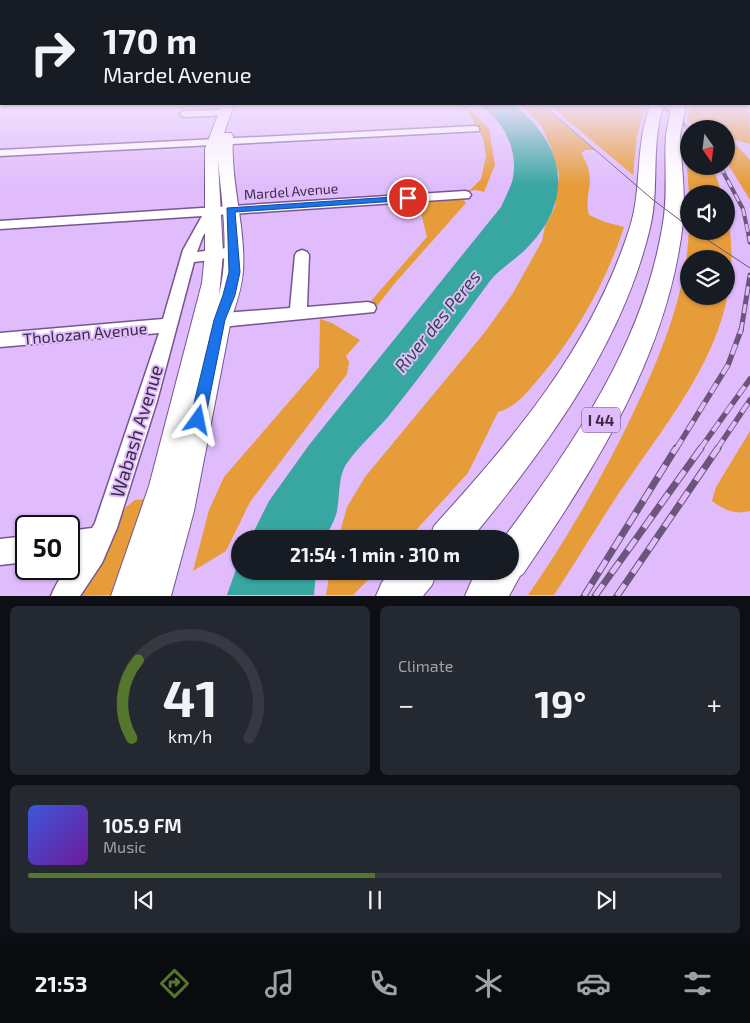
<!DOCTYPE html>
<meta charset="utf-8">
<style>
:root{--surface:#171b24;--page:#242831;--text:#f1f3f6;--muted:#9ea1a6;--line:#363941;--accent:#54762d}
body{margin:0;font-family:"Exo 2",sans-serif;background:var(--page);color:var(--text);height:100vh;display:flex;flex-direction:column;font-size:19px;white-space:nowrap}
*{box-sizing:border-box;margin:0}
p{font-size:16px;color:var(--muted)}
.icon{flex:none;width:28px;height:28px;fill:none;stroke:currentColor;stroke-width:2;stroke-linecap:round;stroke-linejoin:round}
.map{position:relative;height:596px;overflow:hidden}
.panel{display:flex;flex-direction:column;gap:10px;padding:10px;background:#0d0f14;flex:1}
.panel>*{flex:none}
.top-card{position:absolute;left:0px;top:0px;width:750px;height:105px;box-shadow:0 1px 4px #0004;background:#171b24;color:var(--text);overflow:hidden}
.needle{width:32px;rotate:166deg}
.tools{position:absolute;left:680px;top:120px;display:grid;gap:10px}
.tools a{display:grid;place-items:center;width:55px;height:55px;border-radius:50%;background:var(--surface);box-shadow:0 1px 4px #0004;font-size:25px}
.speed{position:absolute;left:15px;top:515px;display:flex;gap:10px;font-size:25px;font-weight:700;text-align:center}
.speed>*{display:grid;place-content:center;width:65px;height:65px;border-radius:50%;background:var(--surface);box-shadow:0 1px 4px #0004;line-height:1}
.speed .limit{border:2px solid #111;border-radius:8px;background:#fff;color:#111}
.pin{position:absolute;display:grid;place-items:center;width:42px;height:42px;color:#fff;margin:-21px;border:2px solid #fff;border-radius:50%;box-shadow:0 1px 5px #0007}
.me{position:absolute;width:55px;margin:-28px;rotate:12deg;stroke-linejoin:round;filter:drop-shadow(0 0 4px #0008)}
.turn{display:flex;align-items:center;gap:18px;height:105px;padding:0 20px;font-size:22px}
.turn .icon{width:65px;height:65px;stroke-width:2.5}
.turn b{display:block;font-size:35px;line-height:42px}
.big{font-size:38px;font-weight:700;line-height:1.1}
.panel .widget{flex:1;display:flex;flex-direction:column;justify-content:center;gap:8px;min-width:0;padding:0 18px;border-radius:8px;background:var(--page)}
.panel .dial{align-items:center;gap:0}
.dial svg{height:130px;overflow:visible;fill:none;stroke:var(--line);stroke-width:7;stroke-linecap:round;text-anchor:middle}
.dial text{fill:var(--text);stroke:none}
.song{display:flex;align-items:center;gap:15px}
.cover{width:60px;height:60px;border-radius:8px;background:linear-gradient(135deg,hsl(230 70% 55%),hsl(280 70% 35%))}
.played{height:5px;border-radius:2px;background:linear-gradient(90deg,var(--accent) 50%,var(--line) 50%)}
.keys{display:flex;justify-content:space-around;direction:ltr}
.heat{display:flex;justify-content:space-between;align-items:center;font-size:28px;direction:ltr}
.panel .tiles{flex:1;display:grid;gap:10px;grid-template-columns:1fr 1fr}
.widget:last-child{grid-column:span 2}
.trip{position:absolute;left:231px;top:530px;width:288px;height:50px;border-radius:25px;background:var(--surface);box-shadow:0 1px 4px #0004;font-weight:700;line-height:50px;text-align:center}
.tabs{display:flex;height:80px;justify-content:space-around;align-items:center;background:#090b0e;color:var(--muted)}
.tabs .icon{width:35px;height:35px}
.tabs .active{color:var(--accent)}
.tabs b{font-size:22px;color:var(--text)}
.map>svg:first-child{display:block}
.green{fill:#e69c39;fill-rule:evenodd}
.water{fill:#38a6a1}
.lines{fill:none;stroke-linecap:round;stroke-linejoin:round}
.minor-casing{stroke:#77558e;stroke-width:3}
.major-casing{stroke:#77558e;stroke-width:2}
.highway-casing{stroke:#77558e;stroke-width:2}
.minor{fill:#fff;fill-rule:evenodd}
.major{fill:#fff;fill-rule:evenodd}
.highway{fill:#fff;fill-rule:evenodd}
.tram{stroke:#6b567b;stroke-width:1}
.rail-far4-casing{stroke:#6b567b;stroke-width:3}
.rail-far3-casing{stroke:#6b567b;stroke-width:4}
.rail-far2-casing{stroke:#6b567b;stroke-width:5}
.rail-far1-casing{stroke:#6b567b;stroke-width:5.5}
.rail-casing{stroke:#6b567b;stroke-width:7}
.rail-far4{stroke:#e0bcfc;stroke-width:2;stroke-dasharray:5.5;stroke-linecap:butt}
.rail-far3{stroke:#e0bcfc;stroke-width:2.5;stroke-dasharray:8;stroke-linecap:butt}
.rail-far2{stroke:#e0bcfc;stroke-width:3;stroke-dasharray:9;stroke-linecap:butt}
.rail-far1{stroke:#e0bcfc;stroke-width:4;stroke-dasharray:11;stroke-linecap:butt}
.rail{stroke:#e0bcfc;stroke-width:5;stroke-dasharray:14;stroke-linecap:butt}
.highway-bridge-casing{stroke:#77558e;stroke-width:16;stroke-linecap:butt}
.highway-bridge{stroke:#fff;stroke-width:14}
.route{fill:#1a73e8;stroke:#114b97}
.labels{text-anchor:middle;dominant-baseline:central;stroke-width:4;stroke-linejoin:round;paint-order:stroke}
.far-street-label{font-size:14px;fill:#3b2c46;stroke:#e0bcfc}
.shield{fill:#e0bcfc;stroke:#6c577d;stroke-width:1}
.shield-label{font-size:15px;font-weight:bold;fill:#3b2c46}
.street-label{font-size:16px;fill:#3b2c46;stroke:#e0bcfc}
.water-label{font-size:18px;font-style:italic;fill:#2b4c49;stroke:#e0bcfc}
.near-street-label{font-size:19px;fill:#3b2c46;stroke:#e0bcfc}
</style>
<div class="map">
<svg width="750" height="596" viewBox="0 0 750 596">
<rect width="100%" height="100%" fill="#e0bcfc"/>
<path class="green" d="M 749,101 L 750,144 L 731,139 L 750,160 L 750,200 L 726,161 L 726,129 L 697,129 L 687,120 L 692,104 L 749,104 Z
M 457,104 L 462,104 L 473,112 L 489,129 L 495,165 L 484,192 L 476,190 L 469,191 L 481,179 L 486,156 L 483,138 L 468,112 Z
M 519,104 L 541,104 L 595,150 L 585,150 L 581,153 C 599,182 583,190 589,215 L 605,222 L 624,227 C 606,283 575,337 536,382 C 525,395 515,407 498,412 L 468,473 L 408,539 L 338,539 L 347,507 L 365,477 L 485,332 L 513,293 L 542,241 L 545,226 L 555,207 L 559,175 L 551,148 L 541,125 Z
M 548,104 L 628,104 L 644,109 L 637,136 L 633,175 Z
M 687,167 L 715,173 L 722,194 L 689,194 Z
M 462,198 L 466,203 L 395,283 L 377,306 L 371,311 L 370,302 L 427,237 L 418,201 Z
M 726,208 C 750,314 691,390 634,471 C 606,511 581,554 554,595 L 528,595 C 563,545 594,491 622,436 C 654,371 688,298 689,224 L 689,231 L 726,231 ZM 689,259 L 726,259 L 726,296 L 689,296 Z
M 320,319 L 332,323 L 360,340 L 346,356 L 349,362 L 347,374 L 250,502 L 226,551 L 193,571 L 209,510 L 224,477 L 319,367 Z
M 750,431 L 750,511 C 734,515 725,510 712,501 L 716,487 Z
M 147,499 L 115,595 L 77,596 L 126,507 L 135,500 Z
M 330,571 L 377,571 L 353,595 L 326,595 Z"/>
<path class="water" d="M 478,104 L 513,104 C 566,145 575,200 526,249 C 515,260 499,269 490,281 C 456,327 423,374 387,418 C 374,433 358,447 347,463 C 338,475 340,496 337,511 C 335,520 329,530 325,539 L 250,539 L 269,501 L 309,445 L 501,207 C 505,198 511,187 513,178 C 518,147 503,120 478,104 Z
M 240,558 L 240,571 L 316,571 L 314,595 L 227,595 Z"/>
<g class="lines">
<defs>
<path id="minor" d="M 224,110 L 229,113 L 227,115 L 184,117 L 179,114 L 184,111 Z
M 475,126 L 479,127 L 479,131 L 0,156 L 0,150 Z
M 465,191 L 469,192 L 471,195 L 469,198 L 217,215 L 203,236 L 197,252 L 234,247 L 239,249 L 241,252 L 239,255 L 234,257 L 194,262 L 157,401 L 117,528 L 102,563 L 80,596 L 51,596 C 57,580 67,569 76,556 L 69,557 L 69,531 L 92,528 L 95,523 L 159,333 L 0,347 L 0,333 L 163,319 L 183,250 L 202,216 L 0,229 L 0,221 Z
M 302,250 L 307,252 L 309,255 L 307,307 L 368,302 L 374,304 L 376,308 L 374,312 L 211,328 L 205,326 L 202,321 L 205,316 L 211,314 L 290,308 L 295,255 L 297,252 Z
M 26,536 L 26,562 L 0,565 L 0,539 Z"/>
<path id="major" d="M 222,104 L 234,104 L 224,133 L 231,133 L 233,136 C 230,182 246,227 243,271 C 242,288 236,304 231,320 L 194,511 L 171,596 L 111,596 L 149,486 L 202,283 L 205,254 L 205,149 ZM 218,160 C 222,205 230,251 219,295 L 223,254 Z"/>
<path id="highway" d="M 651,104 L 664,104 C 650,145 660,187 650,228 C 622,345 546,448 471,539 L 429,539 L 434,526 C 516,435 590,349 629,230 C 643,189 634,145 651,104 Z
M 673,131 L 678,132 L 680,135 C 681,164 686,193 683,222 C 669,353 595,468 523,574 L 520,576 L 509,596 L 465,596 L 471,582 L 479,571 L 510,571 L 510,539 L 503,539 C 574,443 644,343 663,223 C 668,194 664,164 666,135 L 668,132 Z
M 392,571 L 437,571 L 432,585 L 423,596 L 376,596 L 382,582 Z"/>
</defs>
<use href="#minor" class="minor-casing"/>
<use href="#major" class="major-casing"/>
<use href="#highway" class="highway-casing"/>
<use href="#minor" class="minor"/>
<use href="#major" class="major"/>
<use href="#highway" class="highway"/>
<path class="tram" d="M 542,104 L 652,199 L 689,227
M 694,231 L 750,268"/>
<defs>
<path id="rail-far4" d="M 660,104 L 689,129"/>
<path id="rail-far3" d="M 720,166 L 743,209 L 749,237"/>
<path id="rail-far2" d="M 749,236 L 750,242
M 741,331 L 750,275"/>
<path id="rail-far1" d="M 676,449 L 728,365 L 741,330
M 700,449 L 750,379
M 717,449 L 750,400"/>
<path id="rail" d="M 584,596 L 676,448
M 595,596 L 701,448
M 617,596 L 718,448"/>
</defs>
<use href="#rail-far4" class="rail-far4-casing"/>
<use href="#rail-far3" class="rail-far3-casing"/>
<use href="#rail-far2" class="rail-far2-casing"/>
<use href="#rail-far1" class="rail-far1-casing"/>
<use href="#rail" class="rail-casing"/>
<use href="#rail-far4" class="rail-far4"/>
<use href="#rail-far3" class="rail-far3"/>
<use href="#rail-far2" class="rail-far2"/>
<use href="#rail-far1" class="rail-far1"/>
<use href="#rail" class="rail"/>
<defs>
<path id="highway-bridge" d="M 673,135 L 679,104"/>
</defs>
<use href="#highway-bridge" class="highway-bridge-casing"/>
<use href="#highway-bridge" class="highway-bridge"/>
</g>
<linearGradient id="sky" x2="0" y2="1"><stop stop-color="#61aecc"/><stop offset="0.55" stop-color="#f1e1fe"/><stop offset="1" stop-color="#f1e1fe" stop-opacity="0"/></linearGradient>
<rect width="750" height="185" fill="url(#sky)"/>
<path class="route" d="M 408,196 L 412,197 L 412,200 L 235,212 L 240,272 L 235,295 L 225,320 L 205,420 L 203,425 L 198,427 L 192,425 L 190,420 L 214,320 L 223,295 L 229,272 L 227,208 Z"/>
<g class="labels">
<g class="far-street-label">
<text transform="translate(291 191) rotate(-4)">Mardel Avenue</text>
</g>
<rect class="shield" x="582" y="407.5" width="38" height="25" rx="4"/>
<g class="shield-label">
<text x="601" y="420">I 44</text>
</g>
<g class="street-label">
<text transform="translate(85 333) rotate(-5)">Tholozan Avenue</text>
</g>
<g class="water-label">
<text transform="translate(437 321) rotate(-51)">River des Peres</text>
</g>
<g class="near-street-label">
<text transform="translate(136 431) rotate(-73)">Wabash Avenue</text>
</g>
</g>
</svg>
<div class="tools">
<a><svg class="needle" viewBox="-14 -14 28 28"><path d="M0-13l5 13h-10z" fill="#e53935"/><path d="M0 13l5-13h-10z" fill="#9ea1a6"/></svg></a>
<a><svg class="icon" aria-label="sound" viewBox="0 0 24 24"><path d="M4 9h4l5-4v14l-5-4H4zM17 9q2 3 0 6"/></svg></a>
<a><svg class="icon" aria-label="layers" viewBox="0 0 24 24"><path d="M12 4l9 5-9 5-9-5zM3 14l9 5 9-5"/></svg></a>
</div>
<div class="speed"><div class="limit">50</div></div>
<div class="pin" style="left:408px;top:198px;background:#d93025"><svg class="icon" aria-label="arrive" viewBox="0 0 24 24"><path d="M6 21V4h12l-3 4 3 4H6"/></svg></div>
<svg class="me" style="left:198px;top:420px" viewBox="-20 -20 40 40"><path d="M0-17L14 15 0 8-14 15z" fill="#1a73e8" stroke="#fff" stroke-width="4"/></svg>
<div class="trip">21:54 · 1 min · 310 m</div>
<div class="top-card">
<div class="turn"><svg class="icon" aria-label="right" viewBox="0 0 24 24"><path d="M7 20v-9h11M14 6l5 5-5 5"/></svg><div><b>170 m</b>Mardel Avenue</div></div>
</div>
</div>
<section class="panel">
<div class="tiles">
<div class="widget dial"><svg viewBox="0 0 100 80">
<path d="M14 69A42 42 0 1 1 86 69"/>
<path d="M14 69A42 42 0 0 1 18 21" stroke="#54762d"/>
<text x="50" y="56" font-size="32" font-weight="700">41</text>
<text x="50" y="72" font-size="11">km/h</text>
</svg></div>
<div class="widget"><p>Climate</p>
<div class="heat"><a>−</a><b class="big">19°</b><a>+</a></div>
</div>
<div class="widget">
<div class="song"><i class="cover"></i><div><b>105.9 FM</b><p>Music</p></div></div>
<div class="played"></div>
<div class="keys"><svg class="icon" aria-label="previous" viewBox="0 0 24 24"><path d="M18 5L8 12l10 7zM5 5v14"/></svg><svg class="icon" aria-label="pause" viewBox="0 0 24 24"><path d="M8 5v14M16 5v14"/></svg><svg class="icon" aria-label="next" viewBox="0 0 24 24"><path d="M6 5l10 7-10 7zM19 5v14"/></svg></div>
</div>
</div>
</section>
<nav class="tabs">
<b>21:53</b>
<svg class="icon active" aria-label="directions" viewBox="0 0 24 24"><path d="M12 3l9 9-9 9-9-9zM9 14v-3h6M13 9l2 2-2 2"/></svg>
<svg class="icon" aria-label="music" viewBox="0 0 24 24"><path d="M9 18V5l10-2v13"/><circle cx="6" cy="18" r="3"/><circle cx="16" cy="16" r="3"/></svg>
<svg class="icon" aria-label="phone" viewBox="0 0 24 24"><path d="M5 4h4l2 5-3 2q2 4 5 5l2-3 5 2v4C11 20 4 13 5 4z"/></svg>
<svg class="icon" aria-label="climate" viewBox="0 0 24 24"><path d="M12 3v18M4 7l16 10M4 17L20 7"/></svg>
<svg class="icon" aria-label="car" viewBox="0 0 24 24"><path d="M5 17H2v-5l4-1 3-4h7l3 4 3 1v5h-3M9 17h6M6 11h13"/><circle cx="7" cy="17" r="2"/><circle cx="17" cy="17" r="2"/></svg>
<svg class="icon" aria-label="filters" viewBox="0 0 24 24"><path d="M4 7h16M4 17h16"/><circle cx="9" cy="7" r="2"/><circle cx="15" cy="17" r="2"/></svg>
</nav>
